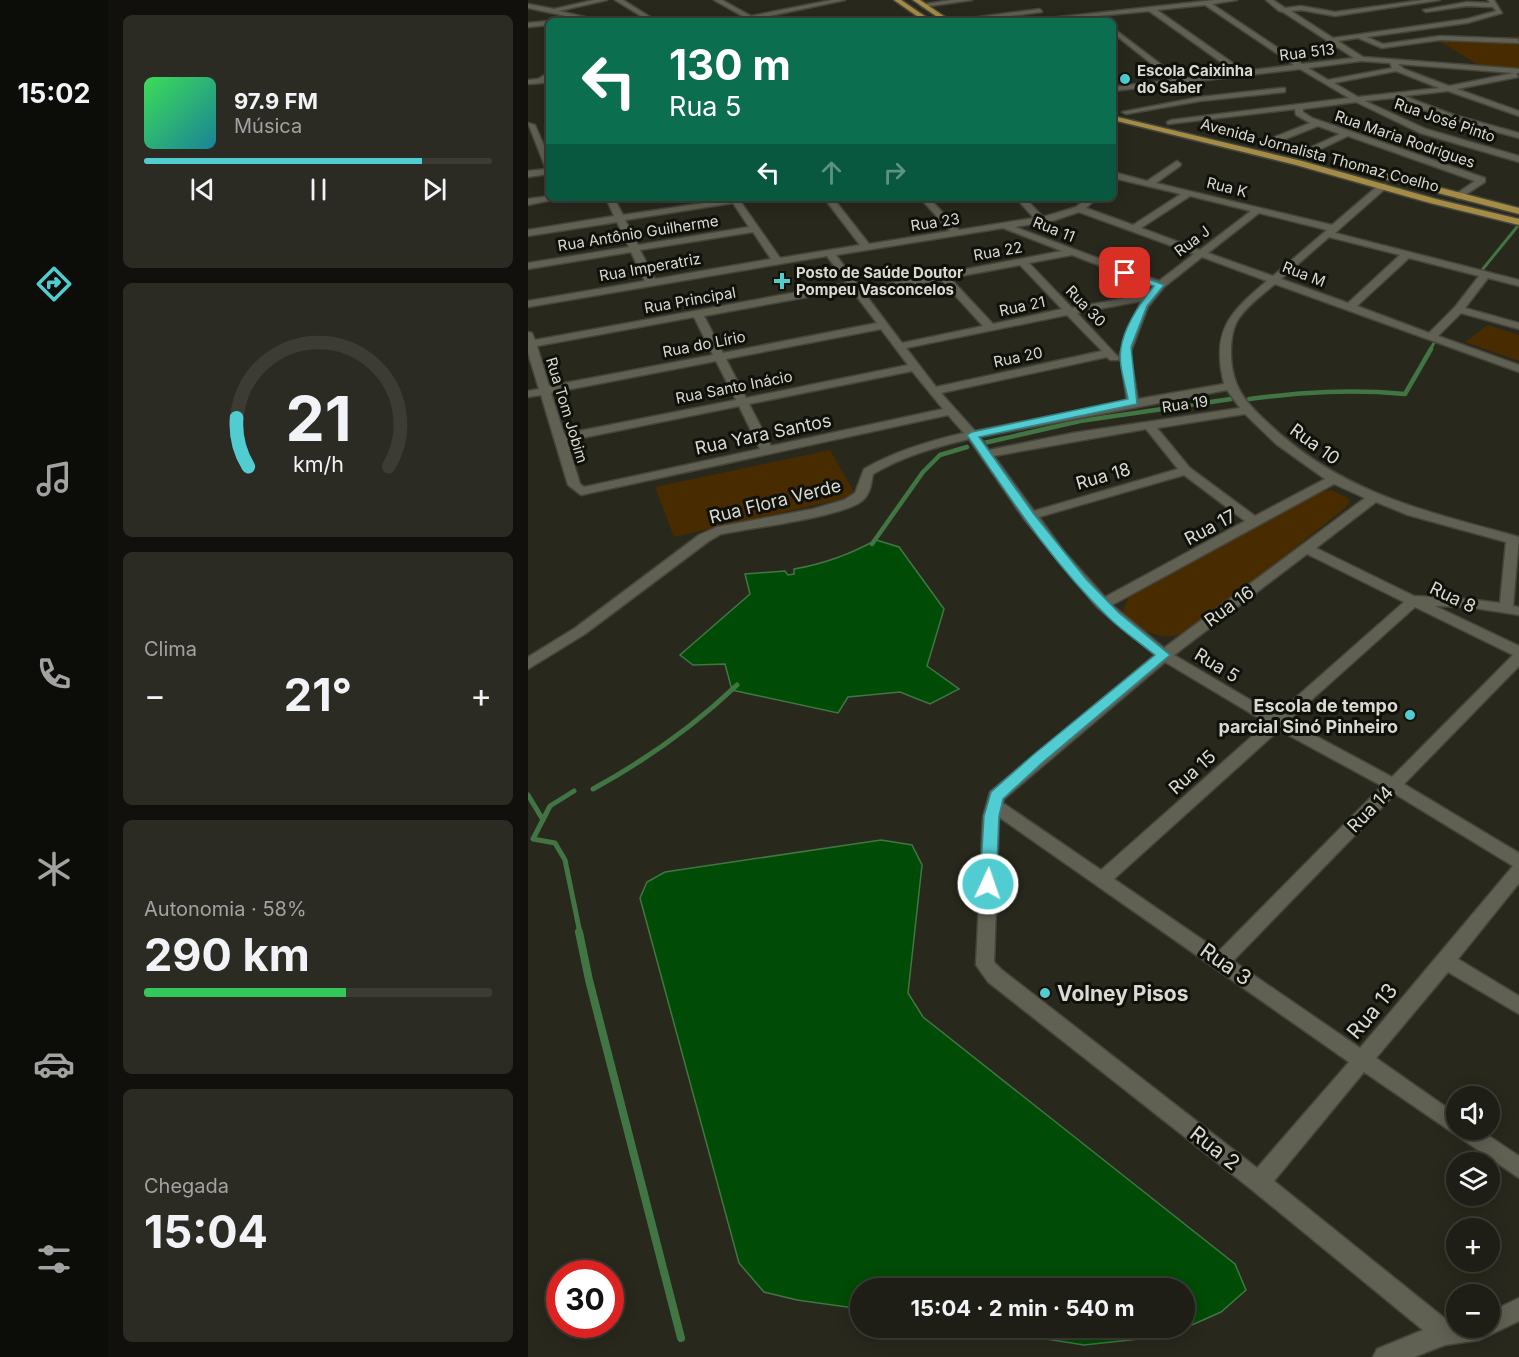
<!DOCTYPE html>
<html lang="pt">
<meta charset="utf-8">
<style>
:root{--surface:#1f1e16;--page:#2c2b23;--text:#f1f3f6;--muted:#a1a2a1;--line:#3c3c35;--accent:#51ccd1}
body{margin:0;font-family:Inter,sans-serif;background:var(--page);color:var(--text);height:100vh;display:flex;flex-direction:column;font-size:22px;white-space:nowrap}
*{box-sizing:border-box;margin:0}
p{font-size:20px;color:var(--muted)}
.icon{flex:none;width:33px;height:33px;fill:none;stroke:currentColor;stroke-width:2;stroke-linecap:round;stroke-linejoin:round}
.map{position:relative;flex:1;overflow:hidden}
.side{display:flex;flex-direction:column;gap:15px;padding:15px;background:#11100c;width:420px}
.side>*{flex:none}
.banner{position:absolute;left:18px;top:18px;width:570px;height:183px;border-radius:9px;box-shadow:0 3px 15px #0003,0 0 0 2px var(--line);background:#0b6e4f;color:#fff;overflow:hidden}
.tools{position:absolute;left:918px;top:1086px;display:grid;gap:12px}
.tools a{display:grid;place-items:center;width:54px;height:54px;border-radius:50%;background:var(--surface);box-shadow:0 3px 15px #0003,0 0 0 2px var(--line);font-size:30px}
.speed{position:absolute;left:18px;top:1260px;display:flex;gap:12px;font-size:30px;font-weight:700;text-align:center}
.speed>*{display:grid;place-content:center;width:78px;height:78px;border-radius:50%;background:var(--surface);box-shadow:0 3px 15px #0003,0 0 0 2px var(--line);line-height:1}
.speed .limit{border:9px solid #d22;background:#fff;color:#111}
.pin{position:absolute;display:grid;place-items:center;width:51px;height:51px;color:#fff;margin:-26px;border-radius:12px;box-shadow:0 3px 9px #0006}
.me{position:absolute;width:66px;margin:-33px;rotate:3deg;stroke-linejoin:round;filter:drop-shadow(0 0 4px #0008)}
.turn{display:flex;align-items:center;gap:21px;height:126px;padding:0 24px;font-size:27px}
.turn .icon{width:78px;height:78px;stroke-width:2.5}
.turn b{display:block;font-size:42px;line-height:51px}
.lanes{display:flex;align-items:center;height:57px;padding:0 24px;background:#0003;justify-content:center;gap:30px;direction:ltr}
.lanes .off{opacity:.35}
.big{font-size:45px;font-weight:700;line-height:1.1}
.side .tile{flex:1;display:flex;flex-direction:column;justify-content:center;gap:9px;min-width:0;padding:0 21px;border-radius:9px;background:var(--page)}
.side .dial{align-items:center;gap:0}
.dial svg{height:156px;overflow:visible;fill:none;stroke:var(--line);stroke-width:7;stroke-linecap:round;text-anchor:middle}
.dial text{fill:var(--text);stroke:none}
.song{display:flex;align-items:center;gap:18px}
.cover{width:72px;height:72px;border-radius:9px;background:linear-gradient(135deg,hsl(130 70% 55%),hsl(190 70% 35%))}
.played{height:6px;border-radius:3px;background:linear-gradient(90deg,var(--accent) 80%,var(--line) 80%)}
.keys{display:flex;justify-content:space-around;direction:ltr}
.heat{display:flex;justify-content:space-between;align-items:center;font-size:33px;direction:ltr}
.charge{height:9px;border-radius:4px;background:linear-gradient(90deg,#34c759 58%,var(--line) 0)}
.trip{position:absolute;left:322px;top:1278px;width:345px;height:60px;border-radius:30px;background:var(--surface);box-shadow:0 3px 15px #0003,0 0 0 2px var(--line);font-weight:700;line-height:60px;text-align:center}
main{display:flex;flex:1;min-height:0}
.tabs{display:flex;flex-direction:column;width:108px;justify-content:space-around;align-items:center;background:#0c0c09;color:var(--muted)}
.tabs .icon{width:42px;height:42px}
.tabs .active{color:var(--accent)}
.tabs b{font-size:27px;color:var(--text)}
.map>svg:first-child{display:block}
.green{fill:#492b00}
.water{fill:#004b06;stroke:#417644;stroke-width:1.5}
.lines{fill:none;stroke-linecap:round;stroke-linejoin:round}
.stream-far3{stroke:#417644;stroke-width:3}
.stream-far2{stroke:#417644;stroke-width:4.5}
.stream-far1{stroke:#417644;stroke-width:5}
.stream{stroke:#417644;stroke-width:8}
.minor-casing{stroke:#46453c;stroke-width:3}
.primary-casing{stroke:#46453c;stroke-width:3}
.minor{fill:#606053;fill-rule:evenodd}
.primary{fill:#a48c44;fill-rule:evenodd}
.route{fill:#51ccd1;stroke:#358588;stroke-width:1.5}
.poi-dot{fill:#51ccd1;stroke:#11110c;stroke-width:2}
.labels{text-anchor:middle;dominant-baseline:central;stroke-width:6;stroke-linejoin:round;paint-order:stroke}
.far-street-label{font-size:15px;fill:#dadad3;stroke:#11110c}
.far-poi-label{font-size:15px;font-weight:bold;fill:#dadad3;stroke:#11110c;text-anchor:start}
.street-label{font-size:18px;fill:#dadad3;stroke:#11110c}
.poi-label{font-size:18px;font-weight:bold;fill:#dadad3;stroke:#11110c;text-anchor:end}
.near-street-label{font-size:21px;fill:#dadad3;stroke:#11110c}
.near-poi-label{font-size:21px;font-weight:bold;fill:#dadad3;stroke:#11110c;text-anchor:start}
</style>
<main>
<nav class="tabs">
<b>15:02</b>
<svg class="icon active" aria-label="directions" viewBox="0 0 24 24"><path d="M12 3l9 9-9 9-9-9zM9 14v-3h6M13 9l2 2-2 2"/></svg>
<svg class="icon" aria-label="music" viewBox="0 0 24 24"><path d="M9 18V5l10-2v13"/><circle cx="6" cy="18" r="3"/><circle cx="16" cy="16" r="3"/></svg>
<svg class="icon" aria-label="phone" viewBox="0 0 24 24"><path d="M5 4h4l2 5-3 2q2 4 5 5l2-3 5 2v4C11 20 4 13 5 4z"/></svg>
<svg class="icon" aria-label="climate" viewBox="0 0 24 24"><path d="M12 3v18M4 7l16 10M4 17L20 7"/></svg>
<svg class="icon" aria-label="car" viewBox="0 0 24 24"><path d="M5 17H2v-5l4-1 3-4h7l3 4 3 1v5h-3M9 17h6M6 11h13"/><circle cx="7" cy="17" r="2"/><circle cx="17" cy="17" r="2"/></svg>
<svg class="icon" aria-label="filters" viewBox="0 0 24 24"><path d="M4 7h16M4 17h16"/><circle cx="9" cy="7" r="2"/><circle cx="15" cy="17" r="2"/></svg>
</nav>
<section class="side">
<div class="tile">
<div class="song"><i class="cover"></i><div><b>97.9 FM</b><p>Música</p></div></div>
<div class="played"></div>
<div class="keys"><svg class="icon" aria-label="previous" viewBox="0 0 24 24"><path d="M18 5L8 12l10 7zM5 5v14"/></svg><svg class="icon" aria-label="pause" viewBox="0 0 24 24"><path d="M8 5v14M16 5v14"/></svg><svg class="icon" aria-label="next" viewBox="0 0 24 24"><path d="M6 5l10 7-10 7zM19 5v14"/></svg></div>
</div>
<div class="tile dial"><svg viewBox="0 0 100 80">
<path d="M14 69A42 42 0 1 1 86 69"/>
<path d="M14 69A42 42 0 0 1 8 44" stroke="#51ccd1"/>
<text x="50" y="56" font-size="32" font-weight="700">21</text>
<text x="50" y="72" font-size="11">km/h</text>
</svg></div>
<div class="tile"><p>Clima</p>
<div class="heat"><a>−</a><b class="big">21°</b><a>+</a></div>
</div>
<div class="tile"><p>Autonomia · 58%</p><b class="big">290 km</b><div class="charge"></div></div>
<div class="tile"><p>Chegada</p><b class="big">15:04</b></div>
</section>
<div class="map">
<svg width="991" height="1357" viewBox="0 0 991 1357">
<rect width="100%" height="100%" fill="#29281d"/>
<path class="green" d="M 991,36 L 991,71 L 955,68 L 907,38 L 939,40 Z
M 960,325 L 991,335 L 991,361 L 937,342 Z
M 302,450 L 328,496 L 146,537 L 127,487 Z
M 803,490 L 818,497 L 822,501 L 817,508 L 665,629 C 656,634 647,637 637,636 C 623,635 597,624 595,609 L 603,593 L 787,493 Z"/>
<path class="water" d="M 348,540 L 371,547 L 416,609 L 399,666 L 431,689 L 402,704 L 372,692 L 320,697 L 310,713 L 204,690 L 197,664 L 165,665 L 152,655 L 222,594 L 217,574 L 257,571 L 260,575 L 266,574 L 266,569 C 296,564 321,555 348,540 Z
M 353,840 L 384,845 L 394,865 L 380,993 L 395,1017 L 707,1264 L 718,1290 L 693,1312 L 639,1336 L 556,1345 L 448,1328 L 657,1328 L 657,1288 L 333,1288 L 333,1309 L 269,1300 L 236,1292 L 211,1263 L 112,898 L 119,882 L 137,872 Z"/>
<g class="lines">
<path class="stream-far3" d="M 954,270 L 989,227
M 902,350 L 906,343"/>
<path class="stream-far2" d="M 721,399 C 775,392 822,389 877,394 L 903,349
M 456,443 L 552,421 L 703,399
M 344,544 L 395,472 L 412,455 L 439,447"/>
<path class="stream-far1" d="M 65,789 C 118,760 165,727 209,685
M 46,791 L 22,806 L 5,839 L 27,843 L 37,860 L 52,933
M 0,795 L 15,820"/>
<path class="stream" d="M 51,932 L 61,980 L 153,1338"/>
<defs>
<path id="minor" d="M 66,0 L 79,0 L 31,11 L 74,21 L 61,21 L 0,8 L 0,4 L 26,9 Z
M 87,0 L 95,0 L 127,20 L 121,21 Z
M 186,0 L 194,0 L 223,16 L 304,0 L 317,0 L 218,21 L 205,21 L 216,17 Z
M 423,0 L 444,0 L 395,7 L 392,5 Z
M 687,0 L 709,0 L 684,4 L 774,64 L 826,58 L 755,12 L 751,11 L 738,0 L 745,0 L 757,8 L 773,6 L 807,12 L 895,0 L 912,0 L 807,16 L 773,10 L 763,11 L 805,38 L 939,19 L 968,11 L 965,7 L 939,6 L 898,12 L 895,10 L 939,2 L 962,3 L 960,0 L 966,0 L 974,13 L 939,23 L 839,37 L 855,44 L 912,36 L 990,39 L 991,43 L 912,40 L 854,48 L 830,38 L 810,41 L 835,57 L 991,69 L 991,73 L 988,73 L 990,77 L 929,89 L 991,111 L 991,116 L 920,91 L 876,96 L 926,115 L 991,133 L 991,138 L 920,119 L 865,98 L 837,101 L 898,129 L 991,156 L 991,162 L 892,133 L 828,102 L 775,109 L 775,112 L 784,118 L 957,178 L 957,182 L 931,199 L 928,198 L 928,194 L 947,181 L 820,136 L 778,156 L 772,156 L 772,152 L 812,134 L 790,126 L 740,146 L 734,146 L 734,142 L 782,123 L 768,115 L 767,109 L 640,124 L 639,122 L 643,120 L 821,98 L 772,69 L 585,91 L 585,87 L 644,80 L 585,33 L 585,28 L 652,79 L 707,72 L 621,11 L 518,21 L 495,21 ZM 677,5 L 766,65 L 716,71 L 629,10 ZM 833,61 L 862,63 L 864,68 L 800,80 L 780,68 ZM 870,64 L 986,73 L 921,86 L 876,69 ZM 868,71 L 911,88 L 830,97 L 806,83 Z
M 512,9 L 514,12 L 441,21 L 420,21 Z
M 21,21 L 21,25 L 0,27 L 0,23 Z
M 21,72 L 21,78 L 15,83 L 0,84 L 0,80 L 10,79 Z
M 754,88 L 757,88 L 757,92 L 672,101 L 598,114 L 594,112 L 672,97 Z
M 0,123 L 7,125 L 21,157 L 21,174 L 0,177 L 0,171 L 18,169 Z
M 649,161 L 653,164 L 652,166 L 628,183 L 804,225 L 852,184 L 858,184 L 858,188 L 807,233 L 991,280 L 991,286 L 960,278 L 937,308 L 991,323 L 991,329 L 933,313 L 910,336 L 991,365 L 991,372 L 747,284 C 735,294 720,305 711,318 C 702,331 702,353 704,367 C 708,393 722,406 740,423 C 813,493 897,511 991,537 L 985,606 L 991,607 L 991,615 L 940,607 L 907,606 L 991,646 L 991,666 L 876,784 L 991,853 L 991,883 L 930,959 L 991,996 L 991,1014 L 920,972 L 848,1058 L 928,1114 L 928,1130 L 952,1130 L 991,1156 L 991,1178 L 836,1072 L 746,1181 L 920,1321 L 928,1320 L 928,1328 L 962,1328 L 962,1312 L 991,1298 L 991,1321 L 951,1340 L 917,1345 L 886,1357 L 845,1357 L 849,1349 L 895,1330 L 723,1189 L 460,982 L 448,965 L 455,817 L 462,792 L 627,655 L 569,607 L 496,519 L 441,439 C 408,447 375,456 345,474 C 343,483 343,493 335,500 C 316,517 222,528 193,534 L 181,541 L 57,634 L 0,669 L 0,657 L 47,628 L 171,535 L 189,527 L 285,509 L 316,500 L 327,493 L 336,469 C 367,451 401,441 436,433 L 420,415 L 53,495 L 40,485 L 13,395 L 0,397 L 0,391 L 11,389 L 0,353 L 0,332 L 4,333 L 7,340 L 319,283 L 299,256 L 0,307 L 0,301 L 117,281 L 103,252 L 0,269 L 0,263 L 101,247 L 89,222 L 0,236 L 0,230 L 86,216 L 78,198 L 86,198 L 95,215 L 210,198 L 252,258 L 332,245 L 296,198 L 305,198 L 341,244 L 422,231 L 392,198 L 401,198 L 431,230 L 506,218 L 488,198 L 497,198 L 515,217 L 548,207 L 559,198 L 569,198 L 558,208 L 605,225 L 653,194 L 585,178 L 585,172 L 619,181 ZM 662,196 L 723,211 L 672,250 L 613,228 ZM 205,203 L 221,227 L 110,245 L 97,220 ZM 551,212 L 666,254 L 631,281 L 487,227 L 524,221 ZM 731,213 L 799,230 L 745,276 L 680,253 ZM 475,228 L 534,251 L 333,289 L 308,255 ZM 225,232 L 243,259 L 127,279 L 112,250 ZM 801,237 L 872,255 L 820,303 L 753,279 ZM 544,255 L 626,286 L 619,294 L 544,308 L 501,263 ZM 674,257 L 739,281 C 701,313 683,331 696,384 L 610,399 L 602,354 L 620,307 L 636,287 ZM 881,258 L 951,276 L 927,307 L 901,333 L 829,306 ZM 492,265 L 534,309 L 465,324 L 422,278 ZM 413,280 L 455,326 L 374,343 L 337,294 ZM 323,289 L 349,323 L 195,353 L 176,316 ZM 613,301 L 592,354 L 599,401 L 447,431 L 413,393 L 579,357 L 582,360 L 590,360 L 591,358 L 549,313 ZM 539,315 L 574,351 L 408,387 L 378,348 ZM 166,317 L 185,355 L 21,386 L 9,346 ZM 353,329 L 380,365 L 218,398 L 198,359 ZM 188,361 L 208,400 L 36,434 L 23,393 ZM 384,371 L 415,409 L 243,446 L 221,404 ZM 699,390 L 712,408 L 545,433 L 461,450 L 452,437 ZM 211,406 L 232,449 L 56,487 L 52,484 L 39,441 ZM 717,414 L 748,444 L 797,479 L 727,516 L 662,468 L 629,428 ZM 618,429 L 650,469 L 506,511 L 466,456 ZM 656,475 L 717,521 L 577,597 L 535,550 L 511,517 ZM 806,484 L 837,498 L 636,648 L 584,605 ZM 848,502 L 880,515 L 978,542 L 972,603 L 940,599 L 886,596 L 788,548 ZM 779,554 L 876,602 L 748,715 L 646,655 ZM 887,607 L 985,655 L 864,777 L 760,721 ZM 637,662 L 739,723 L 573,870 L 475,803 L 476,799 ZM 751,730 L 854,786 L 691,951 L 586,879 ZM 867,794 L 985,866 L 832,1048 L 705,961 ZM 471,817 L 821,1062 L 729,1168 L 474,970 L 466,962 Z
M 21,196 L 33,198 L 0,205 L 0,199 Z"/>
<path id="primary" d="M 366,0 L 373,0 L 404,21 L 396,21 Z
M 385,0 L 392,0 L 423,21 L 415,21 Z
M 585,116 L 774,161 L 908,199 L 991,219 L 991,225 L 902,203 L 768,165 L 585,120 Z
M 840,169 L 991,208 L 991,214 L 837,174 L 836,172 Z"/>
</defs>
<use href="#minor" class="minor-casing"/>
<use href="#primary" class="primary-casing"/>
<use href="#minor" class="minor"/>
<use href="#primary" class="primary"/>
</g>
<path class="route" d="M 597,270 L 636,285 L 619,306 L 603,347 L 609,404 L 451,437 L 505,513 L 558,579 L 591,613 L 642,655 L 515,762 L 475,799 L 471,816 L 468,884 L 465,888 L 460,890 L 454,888 L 452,884 L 456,816 L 463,792 L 505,755 L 627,655 C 611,642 594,631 580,617 C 525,564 482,498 439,435 L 444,432 L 600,399 C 597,383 590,364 593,348 C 596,327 613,302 626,286 L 594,275 L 592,273 Z"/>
<g class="poi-dot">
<circle cx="597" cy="79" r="6"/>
<path d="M251 272h6v6h6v6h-6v6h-6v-6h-6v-6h6z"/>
<circle cx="882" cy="715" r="6"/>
<circle cx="517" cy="993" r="6"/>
</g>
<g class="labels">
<g class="far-street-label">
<text transform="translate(779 52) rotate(-7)">Rua 513</text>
<text transform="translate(917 120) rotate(19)">Rua José Pinto</text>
<text transform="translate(877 139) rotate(19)">Rua Maria Rodrigues</text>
<text transform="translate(792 155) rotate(15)">Avenida Jornalista Thomaz Coelho</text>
<text transform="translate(699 187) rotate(14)">Rua K</text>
<text transform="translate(407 222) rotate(-9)">Rua 23</text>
<text transform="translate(526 229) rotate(22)">Rua 11</text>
<text transform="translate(110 233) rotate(-9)">Rua Antônio Guilherme</text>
<text transform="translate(664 241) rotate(-37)">Rua J</text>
<text transform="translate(470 251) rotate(-10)">Rua 22</text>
<text transform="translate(122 267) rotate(-10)">Rua Imperatriz</text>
<text transform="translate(776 274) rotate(21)">Rua M</text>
<text transform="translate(162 300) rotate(-10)">Rua Principal</text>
<text transform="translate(494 306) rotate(-12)">Rua 21</text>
<text transform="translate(558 306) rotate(46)">Rua 30</text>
<text transform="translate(176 344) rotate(-11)">Rua do Lírio</text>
<text transform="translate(490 357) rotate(-12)">Rua 20</text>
<text transform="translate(206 387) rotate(-11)">Rua Santo Inácio</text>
<text transform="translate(657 404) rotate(-8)">Rua 19</text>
<text transform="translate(39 410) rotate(73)">Rua Tom Jobim</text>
</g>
<g class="far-poi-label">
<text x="609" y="70">Escola Caixinha<tspan x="609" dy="17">do Saber</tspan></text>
<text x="268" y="272">Posto de Saúde Doutor<tspan x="268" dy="17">Pompeu Vasconcelos</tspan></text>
</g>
<g class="street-label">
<text transform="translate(235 434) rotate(-12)">Rua Yara Santos</text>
<text transform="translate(787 444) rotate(36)">Rua 10</text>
<text transform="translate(575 476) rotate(-16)">Rua 18</text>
<text transform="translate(247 501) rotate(-14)">Rua Flora Verde</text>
<text transform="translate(682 527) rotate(-28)">Rua 17</text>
<text transform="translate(925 597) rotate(26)">Rua 8</text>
<text transform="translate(701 606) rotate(-36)">Rua 16</text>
<text transform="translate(689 665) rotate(31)">Rua 5</text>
<text transform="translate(664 772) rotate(-42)">Rua 15</text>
<text transform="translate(842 809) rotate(-46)">Rua 14</text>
</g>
<g class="poi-label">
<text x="870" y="705">Escola de tempo<tspan x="870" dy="21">parcial Sinó Pinheiro</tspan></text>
</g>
<g class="near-street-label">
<text transform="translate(698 964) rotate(35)">Rua 3</text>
<text transform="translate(844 1011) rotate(-50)">Rua 13</text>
<text transform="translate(687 1148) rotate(38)">Rua 2</text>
</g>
<g class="near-poi-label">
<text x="529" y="993">Volney Pisos</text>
</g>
</g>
</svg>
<div class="tools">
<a><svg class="icon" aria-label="sound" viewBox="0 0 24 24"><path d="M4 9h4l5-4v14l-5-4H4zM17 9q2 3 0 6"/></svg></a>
<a><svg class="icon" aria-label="layers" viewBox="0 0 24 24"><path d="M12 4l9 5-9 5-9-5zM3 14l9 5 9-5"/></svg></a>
<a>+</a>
<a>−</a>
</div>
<div class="speed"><div class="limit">30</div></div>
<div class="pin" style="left:597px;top:273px;background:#d93025"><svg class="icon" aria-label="arrive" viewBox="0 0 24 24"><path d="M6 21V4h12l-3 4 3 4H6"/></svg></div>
<svg class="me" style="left:460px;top:884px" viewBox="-20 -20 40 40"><circle r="17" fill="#51ccd1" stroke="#fff" stroke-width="3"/><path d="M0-11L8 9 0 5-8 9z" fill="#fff"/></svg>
<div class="trip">15:04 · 2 min · 540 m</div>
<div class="banner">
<div class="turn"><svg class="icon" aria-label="left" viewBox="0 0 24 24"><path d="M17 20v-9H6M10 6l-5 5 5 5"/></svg><div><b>130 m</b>Rua 5</div></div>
<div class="lanes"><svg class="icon" aria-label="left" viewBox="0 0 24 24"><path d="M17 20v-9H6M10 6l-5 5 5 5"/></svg><svg class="icon off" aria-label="ahead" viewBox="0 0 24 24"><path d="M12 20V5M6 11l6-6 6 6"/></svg><svg class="icon off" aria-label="right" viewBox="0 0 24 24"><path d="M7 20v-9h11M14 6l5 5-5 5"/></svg></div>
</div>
</div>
</main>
